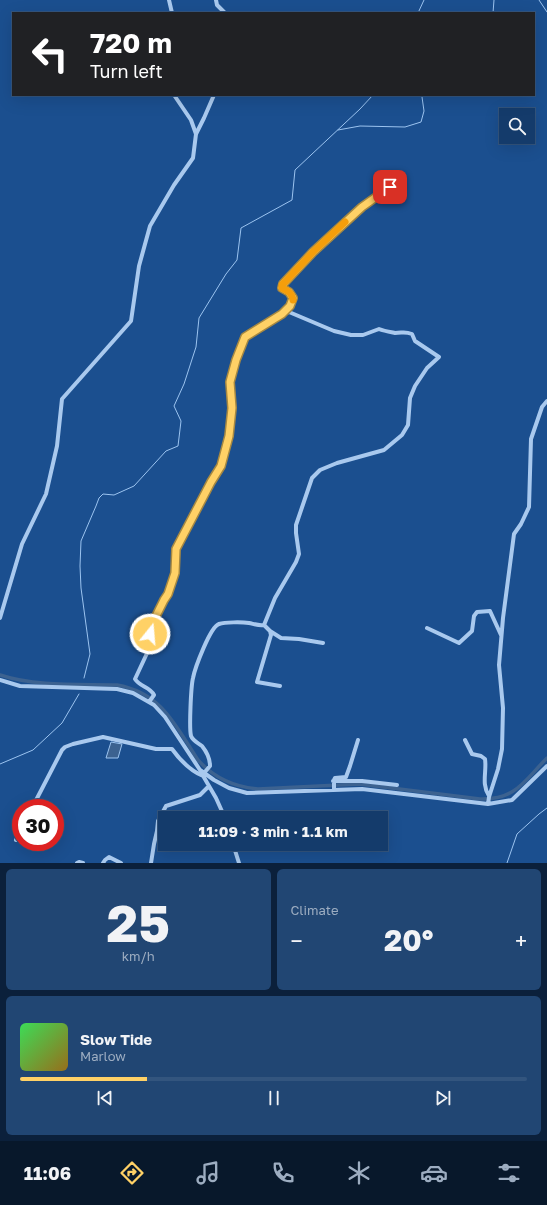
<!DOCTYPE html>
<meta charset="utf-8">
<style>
:root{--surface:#143b6b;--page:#214673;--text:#f1f3f6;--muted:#9dadc1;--line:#33557e;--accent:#ffd166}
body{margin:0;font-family:"Golos Text",sans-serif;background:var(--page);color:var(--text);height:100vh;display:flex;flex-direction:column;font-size:15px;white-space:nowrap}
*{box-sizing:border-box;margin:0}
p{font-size:13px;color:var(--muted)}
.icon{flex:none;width:22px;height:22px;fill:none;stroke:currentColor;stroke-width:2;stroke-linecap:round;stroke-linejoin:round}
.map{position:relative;height:863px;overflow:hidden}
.sheet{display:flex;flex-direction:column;gap:6px;padding:6px;background:#0b203b;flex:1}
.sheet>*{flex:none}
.banner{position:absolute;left:12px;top:12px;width:523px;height:84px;border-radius:0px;box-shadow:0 4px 16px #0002,0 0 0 1px var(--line);background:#202124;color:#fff;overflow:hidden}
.tools{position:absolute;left:499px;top:108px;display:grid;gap:8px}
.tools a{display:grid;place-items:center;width:36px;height:36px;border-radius:0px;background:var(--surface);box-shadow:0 4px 16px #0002,0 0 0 1px var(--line);font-size:20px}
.speed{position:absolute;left:12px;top:799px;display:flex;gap:8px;font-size:20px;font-weight:700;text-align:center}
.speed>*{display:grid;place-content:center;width:52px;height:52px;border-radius:50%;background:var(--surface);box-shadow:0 4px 16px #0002,0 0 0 1px var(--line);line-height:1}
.speed .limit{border:6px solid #d22;background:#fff;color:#111}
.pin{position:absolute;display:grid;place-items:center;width:34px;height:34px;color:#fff;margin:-17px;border-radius:8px;box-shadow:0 2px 6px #0006}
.me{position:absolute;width:44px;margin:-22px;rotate:17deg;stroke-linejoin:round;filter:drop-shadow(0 0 3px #0008)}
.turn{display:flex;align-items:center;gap:14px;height:84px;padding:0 12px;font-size:18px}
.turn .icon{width:52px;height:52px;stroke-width:2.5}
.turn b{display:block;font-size:28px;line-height:34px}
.big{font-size:30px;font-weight:700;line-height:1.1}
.sheet .tile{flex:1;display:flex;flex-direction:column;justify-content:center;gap:6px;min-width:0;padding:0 14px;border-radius:6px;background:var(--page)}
.sheet .dial{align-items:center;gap:0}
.dial b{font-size:52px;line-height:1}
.song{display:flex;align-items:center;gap:12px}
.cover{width:48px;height:48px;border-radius:6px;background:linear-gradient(135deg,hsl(130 70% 55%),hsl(40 70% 35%))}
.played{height:4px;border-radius:2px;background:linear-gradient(90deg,var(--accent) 25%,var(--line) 25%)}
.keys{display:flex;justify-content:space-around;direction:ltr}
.heat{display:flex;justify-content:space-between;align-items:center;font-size:22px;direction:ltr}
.sheet .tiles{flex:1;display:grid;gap:6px;grid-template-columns:1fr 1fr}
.tile:last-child{grid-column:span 2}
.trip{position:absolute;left:158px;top:811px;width:230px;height:40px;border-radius:0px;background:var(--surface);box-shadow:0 4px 16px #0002,0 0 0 1px var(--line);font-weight:700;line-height:40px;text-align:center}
.tabs{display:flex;height:64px;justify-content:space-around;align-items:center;background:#08182b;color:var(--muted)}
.tabs .icon{width:28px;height:28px}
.tabs .active{color:var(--accent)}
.tabs b{font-size:18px;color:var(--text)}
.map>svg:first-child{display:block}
.water{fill:#3c6290;stroke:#9cc4f0}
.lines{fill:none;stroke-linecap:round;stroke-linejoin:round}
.stream{stroke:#9cc4f0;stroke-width:1}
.canal{stroke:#3c6290;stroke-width:3.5}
.minor{stroke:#a9c9ee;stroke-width:4}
.route-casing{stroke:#a68842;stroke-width:10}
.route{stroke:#ffd166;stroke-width:7}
.slow{stroke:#f59e0b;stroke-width:7}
</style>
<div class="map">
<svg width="547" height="863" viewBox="0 0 547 863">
<rect width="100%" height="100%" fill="#1b4f8f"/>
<path class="water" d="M 111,742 L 122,744 L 118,758 L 106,758 Z"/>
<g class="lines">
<path class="stream" d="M 539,0 L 547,12
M 418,13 L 424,0
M 493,13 L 494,0
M 338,130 L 360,126 L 405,127 L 421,122 L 424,111 L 422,97 L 423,95
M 84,678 L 90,654 L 81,588 L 80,566 L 81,541 L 96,506 L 99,498 L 103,494 L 114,495 L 134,486 L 166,451 L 178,446 L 181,421 L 174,406 L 184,384 L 196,347 L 199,318 L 226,274 L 237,260 L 241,228 L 292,200 L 295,170 L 360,109 L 373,95
M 0,764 L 33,750 L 62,723 L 79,694
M 507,863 L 517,834 L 539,814 L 547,808"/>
<path class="canal" d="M 0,675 C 36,687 80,684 117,685 C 162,693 175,725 198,760 C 214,778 234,787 258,789 L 359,784 L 480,799 C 516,800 524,781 547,758"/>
<path class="minor" d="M 169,0 L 172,13
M 216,0 L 217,5 L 225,13
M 196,134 L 204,118 L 214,95
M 282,313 L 290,306 L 293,298 L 289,292 L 282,288 L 283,284 L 313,252 L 362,207 L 390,187
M 0,618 L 22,544 L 46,494 L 57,446 L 62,399 L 131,321 L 139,266 L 150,226 L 174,185 L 193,158 L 196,134 L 191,120 L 174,95
M 264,625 L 270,631 L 271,635 L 257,682 L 280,686
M 427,628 L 459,643 L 472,631 L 474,616 L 477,612 L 490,611 L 501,635
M 270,631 L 281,638 L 299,639 L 323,643
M 0,680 L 20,686 L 117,689 L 133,693 L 154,705 L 165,717 L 200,770 L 214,780 L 229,788 L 247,793 L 362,789 L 488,804 L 512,800 L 547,766
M 149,702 L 154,695 C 150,687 140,687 135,679 L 149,649 L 151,626 L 164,600 L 168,595 L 175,573 L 176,549 L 211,482 L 221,466 L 229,436 L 232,408 L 230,382 L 236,360 L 245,337 L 282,314 L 289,312 L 334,331 L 351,335 L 363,335 L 379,329 C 384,331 390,332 395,333 C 403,333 404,331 412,334 L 415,341 L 439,357 L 427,368 L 415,386 L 410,398 L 408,425 L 402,435 L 384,450 L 337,463 L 320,470 L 312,478 L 296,525 L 296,533 L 299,554 L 296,562 L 275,598 L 264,625 C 259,626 254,624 249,623 C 242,622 225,622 219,624 C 210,627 195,668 193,678 C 191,686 189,728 191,736 C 193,741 198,743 202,746 C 206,751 210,759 210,766 L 204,773
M 465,740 L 472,754 L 481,756 L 485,759 C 487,771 481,784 489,796
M 202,774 L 216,798 L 225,818
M 333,781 L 362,781 L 397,785
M 334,790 L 334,780 L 335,778 L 346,777 L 350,766 L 358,740
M 488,804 L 489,797 L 498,769 L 502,749 L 503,708 L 499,665 L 503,618 L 514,534 L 521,524 L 529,507 L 531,439 L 542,407 L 547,401
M 32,808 L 62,750 L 65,747 L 73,744 L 103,737 L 156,749 L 172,749 C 180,760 191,771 203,776
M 16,840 L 21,830
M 233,844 L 239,863
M 77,863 L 79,862 L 83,863
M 103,863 L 105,860 L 109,857 L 121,863
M 151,863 L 154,844 L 157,831 L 158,821 L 166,806 L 200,795 L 209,786"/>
</g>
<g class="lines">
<defs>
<path id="route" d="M 150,634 L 151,626 L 164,600 L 168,594 L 175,573 L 176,549 L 211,482 L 221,466 L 229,436 L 232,408 L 230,382 L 236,360 L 245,337 L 282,314 L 290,306 L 293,298 L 289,292 L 282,288 L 283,284 L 313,252 L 362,207 L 390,187"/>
</defs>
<use href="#route" class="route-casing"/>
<use href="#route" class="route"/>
<path class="slow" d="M 293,300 C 292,293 288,291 282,288 L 282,285 L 313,252 L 345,222"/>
</g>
</svg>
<div class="tools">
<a><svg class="icon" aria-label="search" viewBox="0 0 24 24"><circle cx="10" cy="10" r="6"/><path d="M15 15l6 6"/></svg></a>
</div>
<div class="speed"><div class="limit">30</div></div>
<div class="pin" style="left:390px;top:187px;background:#d93025"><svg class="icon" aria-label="arrive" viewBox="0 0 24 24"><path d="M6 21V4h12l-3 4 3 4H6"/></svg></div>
<svg class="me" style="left:150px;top:634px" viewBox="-20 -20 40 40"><circle r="17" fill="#ffd166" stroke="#fff" stroke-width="3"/><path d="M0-11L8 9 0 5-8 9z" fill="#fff"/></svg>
<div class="trip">11:09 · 3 min · 1.1 km</div>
<div class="banner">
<div class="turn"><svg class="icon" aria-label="left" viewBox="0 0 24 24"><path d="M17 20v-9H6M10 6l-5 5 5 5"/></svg><div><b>720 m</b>Turn left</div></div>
</div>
</div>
<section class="sheet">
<div class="tiles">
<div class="tile dial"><b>25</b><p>km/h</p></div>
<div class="tile"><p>Climate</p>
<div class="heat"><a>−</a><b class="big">20°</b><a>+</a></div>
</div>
<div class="tile">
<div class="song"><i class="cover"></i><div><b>Slow Tide</b><p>Marlow</p></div></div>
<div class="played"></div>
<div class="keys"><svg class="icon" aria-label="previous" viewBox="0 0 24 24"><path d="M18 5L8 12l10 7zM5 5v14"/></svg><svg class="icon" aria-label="pause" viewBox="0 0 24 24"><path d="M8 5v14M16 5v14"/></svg><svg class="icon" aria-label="next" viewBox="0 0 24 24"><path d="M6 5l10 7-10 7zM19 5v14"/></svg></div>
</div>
</div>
</section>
<nav class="tabs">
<b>11:06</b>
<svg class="icon active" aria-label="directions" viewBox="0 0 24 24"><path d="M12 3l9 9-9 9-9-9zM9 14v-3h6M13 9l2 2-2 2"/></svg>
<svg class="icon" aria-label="music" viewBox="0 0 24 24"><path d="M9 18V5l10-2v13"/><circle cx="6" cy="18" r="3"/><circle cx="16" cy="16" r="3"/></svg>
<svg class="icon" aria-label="phone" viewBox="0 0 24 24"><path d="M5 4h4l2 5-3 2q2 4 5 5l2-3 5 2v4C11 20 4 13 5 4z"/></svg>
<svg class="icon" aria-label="climate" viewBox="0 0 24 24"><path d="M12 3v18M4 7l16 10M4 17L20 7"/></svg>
<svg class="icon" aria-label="car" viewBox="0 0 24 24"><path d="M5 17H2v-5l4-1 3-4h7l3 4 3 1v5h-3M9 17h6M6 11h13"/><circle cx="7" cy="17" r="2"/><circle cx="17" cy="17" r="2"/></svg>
<svg class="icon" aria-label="filters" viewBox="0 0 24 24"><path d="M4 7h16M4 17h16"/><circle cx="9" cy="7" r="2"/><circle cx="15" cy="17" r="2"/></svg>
</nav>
